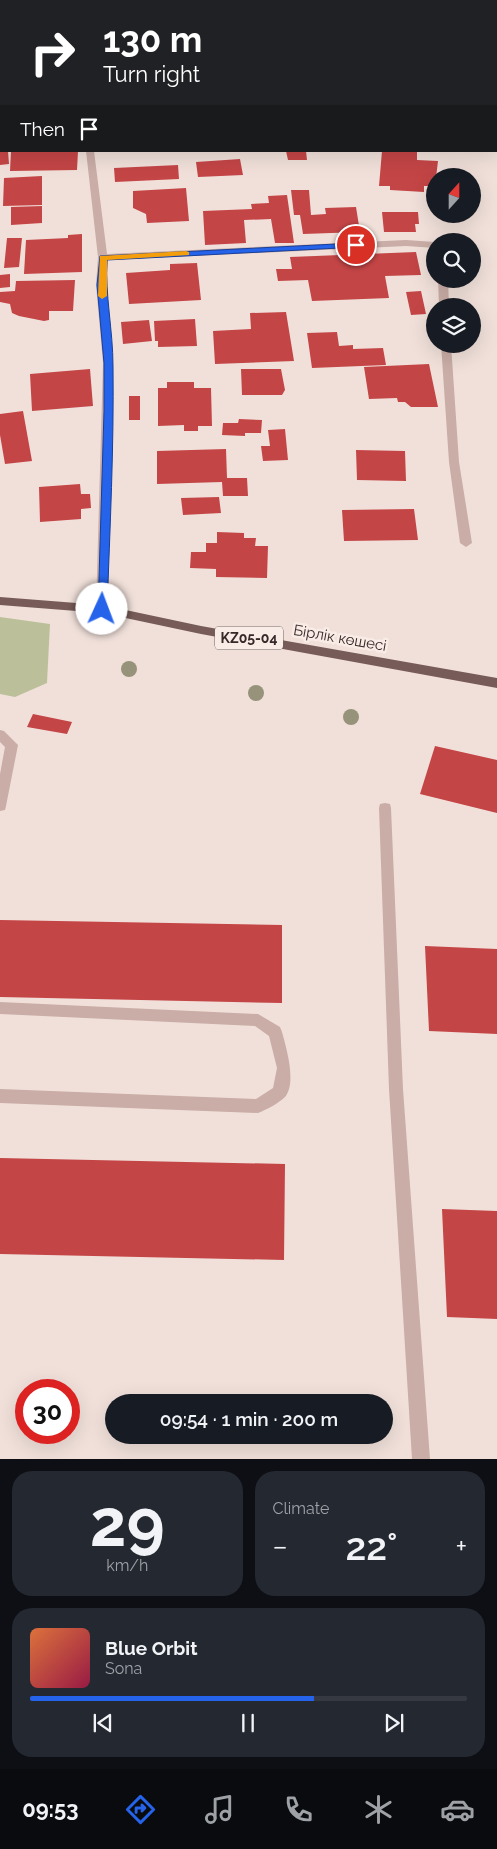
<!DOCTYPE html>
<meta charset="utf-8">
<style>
:root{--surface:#171b24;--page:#242831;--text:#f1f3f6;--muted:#9ea1a6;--line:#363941;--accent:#2563eb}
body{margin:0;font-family:Raleway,sans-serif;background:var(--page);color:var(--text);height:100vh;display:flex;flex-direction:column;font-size:19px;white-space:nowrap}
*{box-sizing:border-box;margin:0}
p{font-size:16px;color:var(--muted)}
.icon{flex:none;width:28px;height:28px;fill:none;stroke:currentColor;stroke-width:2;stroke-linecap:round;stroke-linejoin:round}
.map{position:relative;height:1459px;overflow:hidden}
.panel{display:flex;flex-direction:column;gap:12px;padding:12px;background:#0d0f14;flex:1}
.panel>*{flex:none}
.guide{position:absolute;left:0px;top:0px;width:498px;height:152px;box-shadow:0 5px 20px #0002;background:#202124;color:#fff;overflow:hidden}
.needle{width:32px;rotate:21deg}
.tools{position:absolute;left:426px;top:168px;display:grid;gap:10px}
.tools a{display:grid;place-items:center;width:55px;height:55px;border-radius:50%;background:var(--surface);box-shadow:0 5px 20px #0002;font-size:25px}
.speed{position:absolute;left:15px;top:1379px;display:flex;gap:10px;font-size:25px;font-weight:700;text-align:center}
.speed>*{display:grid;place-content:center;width:65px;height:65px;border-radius:50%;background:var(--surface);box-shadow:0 5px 20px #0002;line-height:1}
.speed .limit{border:8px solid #d22;background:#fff;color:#111}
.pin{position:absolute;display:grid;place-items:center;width:42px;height:42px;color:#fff;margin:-21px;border:2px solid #fff;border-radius:50%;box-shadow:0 1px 5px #0007}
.me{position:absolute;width:55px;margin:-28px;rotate:2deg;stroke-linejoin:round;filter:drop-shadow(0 0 4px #0008)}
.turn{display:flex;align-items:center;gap:18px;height:105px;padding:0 20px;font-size:22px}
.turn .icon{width:65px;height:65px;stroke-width:2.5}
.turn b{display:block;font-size:35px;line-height:42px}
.then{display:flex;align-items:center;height:48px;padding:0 20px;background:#0003;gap:10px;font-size:19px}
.big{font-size:38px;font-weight:600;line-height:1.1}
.panel .widget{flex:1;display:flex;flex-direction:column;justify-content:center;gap:8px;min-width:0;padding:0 18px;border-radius:20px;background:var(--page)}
.panel .dial{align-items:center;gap:0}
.dial b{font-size:65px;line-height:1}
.song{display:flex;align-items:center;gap:15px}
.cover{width:60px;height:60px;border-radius:8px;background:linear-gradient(135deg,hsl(20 70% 55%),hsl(340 70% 35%))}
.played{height:5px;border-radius:2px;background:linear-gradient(90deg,var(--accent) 65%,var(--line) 65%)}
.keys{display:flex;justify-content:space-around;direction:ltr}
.heat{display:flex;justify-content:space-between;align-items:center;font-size:28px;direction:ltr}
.panel .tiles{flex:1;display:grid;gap:12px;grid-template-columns:1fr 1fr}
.widget:last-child{grid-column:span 2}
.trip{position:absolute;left:105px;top:1394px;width:288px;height:50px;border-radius:25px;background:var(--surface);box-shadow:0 5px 20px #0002;font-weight:600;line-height:50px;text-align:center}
.dock{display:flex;height:80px;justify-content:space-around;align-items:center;background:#090b0e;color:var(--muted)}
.dock .icon{width:35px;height:35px}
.dock .active{color:var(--accent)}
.dock b{font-size:22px;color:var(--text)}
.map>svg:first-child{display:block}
.green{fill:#bcc09a}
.building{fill:#c44546}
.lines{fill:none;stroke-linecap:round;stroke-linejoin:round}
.service{fill:#c9ada6;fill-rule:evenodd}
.minor{fill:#c9ada6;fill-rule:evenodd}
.primary{fill:#775b58;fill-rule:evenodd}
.tree{fill:#97927a}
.route{fill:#2563eb;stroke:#184099}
.slow{fill:#f59e0b}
.labels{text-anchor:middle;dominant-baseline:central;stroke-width:5;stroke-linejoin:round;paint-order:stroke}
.shield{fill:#f9ebe6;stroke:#706260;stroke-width:1}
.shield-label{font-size:14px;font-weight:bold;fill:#352827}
.street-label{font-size:15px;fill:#352827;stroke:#f9ebe6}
</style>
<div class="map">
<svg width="497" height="1459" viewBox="0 0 497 1459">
<rect width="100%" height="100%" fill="#f1e0da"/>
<path class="green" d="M 0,617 L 50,624 L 47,683 L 15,697 L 0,694 Z"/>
<path class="building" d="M 0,151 L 8,151 L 9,164 L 0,165 Z
M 11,151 L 78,151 L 77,170 L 10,171 Z
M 286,151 L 306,151 L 307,160 L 288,160 Z
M 382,151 L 417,151 L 417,160 L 438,161 L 435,186 L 424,186 L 424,192 L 390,190 L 390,186 L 379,186 Z
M 240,159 L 243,175 L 198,177 L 196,162 Z
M 178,165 L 179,179 L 115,182 L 114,168 Z
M 42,176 L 42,205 L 3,206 L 4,178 Z
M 186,188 L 189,221 L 147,223 L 146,214 L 133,208 L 133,191 Z
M 291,190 L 309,190 L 311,215 L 326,214 L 325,208 L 356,207 L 360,232 L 303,234 L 300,215 L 294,215 Z
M 287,195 L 294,243 L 275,243 L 271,219 L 244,220 L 246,243 L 205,245 L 203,211 L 252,209 L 251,204 L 269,203 L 268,196 Z
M 42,206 L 42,223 L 11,225 L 11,207 Z
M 382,212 L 418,212 L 419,224 L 415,224 L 416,232 L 384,232 Z
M 82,234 L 82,272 L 24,274 L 26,240 L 68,238 L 68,235 Z
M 7,238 L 22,238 L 19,267 L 4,268 Z
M 416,252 L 421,275 L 385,276 L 389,298 L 312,301 L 308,280 L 278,281 L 276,269 L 292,269 L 290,257 Z
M 197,263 L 201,300 L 129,304 L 126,273 L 170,270 L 170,264 Z
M 10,274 L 10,287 L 0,288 L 0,275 Z
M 75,280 L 73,311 L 49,311 L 49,320 L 44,321 L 19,316 L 12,313 L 10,304 L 0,302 L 0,292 L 15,291 L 16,281 Z
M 421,291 L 426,314 L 411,315 L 406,292 Z
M 286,312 L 294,361 L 215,364 L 213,331 L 251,329 L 250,313 Z
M 195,319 L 197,346 L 158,347 L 158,341 L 155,341 L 154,321 Z
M 149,320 L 152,341 L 123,344 L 121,322 Z
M 337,332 L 339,346 L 353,345 L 353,349 L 383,348 L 386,365 L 312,368 L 307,333 Z
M 429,364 L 438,407 L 411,407 L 405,402 L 398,402 L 397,398 L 369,399 L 364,367 Z
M 90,369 L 93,406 L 32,411 L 30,374 Z
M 241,369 L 281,369 L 285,390 L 282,395 L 242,395 Z
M 167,382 L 194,382 L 194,388 L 211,388 L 212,426 L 198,426 L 198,431 L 184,431 L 184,425 L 158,426 L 158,388 L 167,388 Z
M 129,396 L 140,396 L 140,420 L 129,420 Z
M 23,411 L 32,461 L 5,464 L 0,435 L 0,414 Z
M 239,419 L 262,420 L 261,433 L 245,433 L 245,436 L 222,435 L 223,423 L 238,423 Z
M 285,429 L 288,460 L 263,461 L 261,446 L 270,446 L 268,430 Z
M 226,449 L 227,478 L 247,478 L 248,496 L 223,496 L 222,482 L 157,484 L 157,451 Z
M 356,450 L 405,451 L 406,481 L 357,480 Z
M 80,484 L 81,494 L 90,494 L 91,508 L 81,509 L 81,519 L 40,522 L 39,487 Z
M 219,497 L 221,513 L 183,515 L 181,498 Z
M 414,509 L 418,540 L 344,541 L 342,510 Z
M 217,532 L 244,533 L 244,538 L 256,538 L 255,546 L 268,546 L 267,578 L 216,577 L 216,569 L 190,568 L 191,552 L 206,552 L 206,543 L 217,543 Z
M 33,714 L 72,722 L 67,734 L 27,727 Z
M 435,746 L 497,760 L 497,813 L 420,794 Z
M 0,920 L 282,925 L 282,1003 L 0,997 Z
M 425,946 L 497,949 L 497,1034 L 429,1031 Z
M 0,1158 L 285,1164 L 284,1260 L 0,1254 Z
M 442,1209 L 497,1211 L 497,1319 L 447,1317 Z"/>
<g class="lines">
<path class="service" d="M 0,1002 L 258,1014 L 280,1027 L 282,1032 C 286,1047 297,1083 285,1097 C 279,1103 266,1110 258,1113 L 0,1103 L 0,1089 L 256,1099 L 273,1088 L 277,1068 L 269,1036 L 255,1026 L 0,1014 Z"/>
<path class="minor" d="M 496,63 L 497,63 L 497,67 L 496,67 Z
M 0,66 L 1,67 L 1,72 L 0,72 Z
M 86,151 L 94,151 L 107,254 L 406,240 L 435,242 L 435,248 L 406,246 L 108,260 L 106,285 L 113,363 L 108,609 L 102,613 L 96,609 L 103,363 L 96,285 L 98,257 Z
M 438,279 L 448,279 L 449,306 L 439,306 Z
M 441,344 L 451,344 L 459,462 L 472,543 L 466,547 L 460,543 L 449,462 Z
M 0,730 L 4,731 L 18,745 L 6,806 L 5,810 L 0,811 L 0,774 L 5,747 L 0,742 Z
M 385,803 L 390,804 L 391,808 L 403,1089 L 430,1459 L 412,1459 L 389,1089 L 379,808 L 380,804 Z"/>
<path class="primary" d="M 0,597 L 102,605 L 201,626 L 497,678 L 497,688 L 201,634 L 102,613 L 0,605 Z"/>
</g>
<g class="tree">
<circle cx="129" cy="669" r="8"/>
<circle cx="256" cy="693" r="8"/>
<circle cx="351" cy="717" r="8"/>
</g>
<path class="route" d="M 356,243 L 359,243 L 359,247 L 107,260 C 105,296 113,330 113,366 C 114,447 110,528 107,609 L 102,613 L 98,612 L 104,411 L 104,363 L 97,285 L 100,256 Z"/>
<path class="slow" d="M 186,251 L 189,252 L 189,255 L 107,260 L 107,296 L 102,299 L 98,296 L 100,256 Z"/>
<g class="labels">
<rect class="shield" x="215" y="626.5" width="68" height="23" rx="4"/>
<g class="shield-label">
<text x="249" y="638">KZ05-04</text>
</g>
<g class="street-label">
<text transform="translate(340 638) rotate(10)">Бірлік көшесі</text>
</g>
</g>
</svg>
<div class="tools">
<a><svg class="needle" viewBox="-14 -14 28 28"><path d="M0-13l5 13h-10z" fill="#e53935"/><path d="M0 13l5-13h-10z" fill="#9ea1a6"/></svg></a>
<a><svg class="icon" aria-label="search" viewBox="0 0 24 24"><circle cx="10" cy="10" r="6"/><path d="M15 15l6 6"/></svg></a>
<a><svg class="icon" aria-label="layers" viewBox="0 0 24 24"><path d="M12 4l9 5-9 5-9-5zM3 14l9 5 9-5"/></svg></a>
</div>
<div class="speed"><div class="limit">30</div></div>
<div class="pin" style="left:356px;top:245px;background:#d93025"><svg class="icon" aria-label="arrive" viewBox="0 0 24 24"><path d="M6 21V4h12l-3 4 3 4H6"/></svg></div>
<svg class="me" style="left:102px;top:609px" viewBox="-20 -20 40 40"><circle r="19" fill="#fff"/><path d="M0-13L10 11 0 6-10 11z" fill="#2563eb"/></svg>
<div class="trip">09:54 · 1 min · 200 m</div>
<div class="guide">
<div class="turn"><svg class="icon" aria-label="right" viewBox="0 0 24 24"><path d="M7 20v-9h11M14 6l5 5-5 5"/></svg><div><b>130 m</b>Turn right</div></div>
<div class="then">Then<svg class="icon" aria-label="arrive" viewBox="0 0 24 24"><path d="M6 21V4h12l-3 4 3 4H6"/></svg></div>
</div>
</div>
<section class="panel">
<div class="tiles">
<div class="widget dial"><b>29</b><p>km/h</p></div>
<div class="widget"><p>Climate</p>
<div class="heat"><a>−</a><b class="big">22°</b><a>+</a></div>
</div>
<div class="widget">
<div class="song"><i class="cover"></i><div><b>Blue Orbit</b><p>Sona</p></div></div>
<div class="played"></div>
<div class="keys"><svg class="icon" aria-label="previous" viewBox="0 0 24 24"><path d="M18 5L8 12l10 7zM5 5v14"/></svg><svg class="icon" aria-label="pause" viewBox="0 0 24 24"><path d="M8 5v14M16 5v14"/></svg><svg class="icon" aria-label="next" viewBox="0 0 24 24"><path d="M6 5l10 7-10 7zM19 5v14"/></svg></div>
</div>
</div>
</section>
<nav class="dock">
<b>09:53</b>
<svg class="icon active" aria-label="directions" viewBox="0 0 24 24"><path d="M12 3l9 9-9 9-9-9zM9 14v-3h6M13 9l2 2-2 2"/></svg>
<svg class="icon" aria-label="music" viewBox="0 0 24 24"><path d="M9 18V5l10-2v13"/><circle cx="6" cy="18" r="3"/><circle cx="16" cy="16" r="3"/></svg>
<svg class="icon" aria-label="phone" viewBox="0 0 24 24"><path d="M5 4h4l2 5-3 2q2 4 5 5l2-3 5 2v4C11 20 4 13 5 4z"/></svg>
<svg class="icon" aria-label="climate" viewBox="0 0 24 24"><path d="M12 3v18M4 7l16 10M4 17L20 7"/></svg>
<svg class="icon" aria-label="car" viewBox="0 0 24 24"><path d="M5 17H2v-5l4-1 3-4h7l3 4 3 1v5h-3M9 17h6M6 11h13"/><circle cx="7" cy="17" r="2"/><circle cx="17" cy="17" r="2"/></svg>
</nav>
